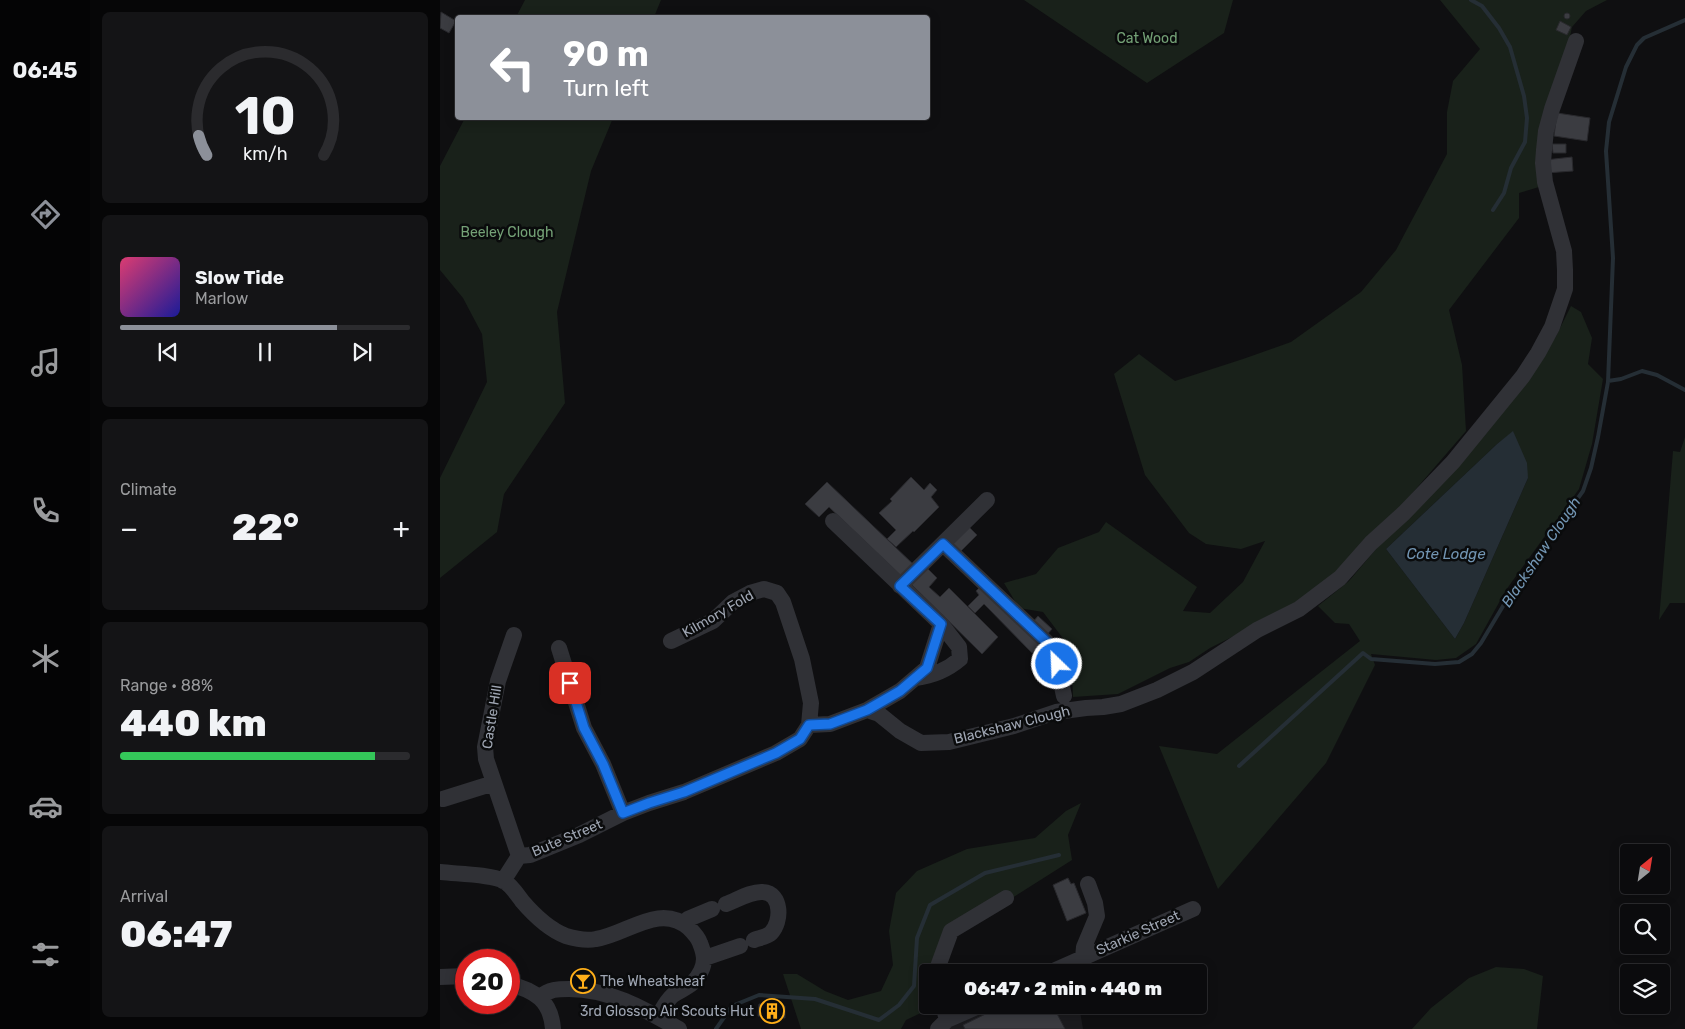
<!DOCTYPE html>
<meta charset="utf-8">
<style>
:root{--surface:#0b0b0d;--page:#141416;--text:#f1f3f6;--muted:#9a9b9d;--line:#2b2b2e;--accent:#8c9099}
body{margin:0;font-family:Rubik,sans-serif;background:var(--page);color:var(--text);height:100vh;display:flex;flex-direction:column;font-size:19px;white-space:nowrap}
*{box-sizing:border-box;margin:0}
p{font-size:16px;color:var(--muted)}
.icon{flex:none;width:28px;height:28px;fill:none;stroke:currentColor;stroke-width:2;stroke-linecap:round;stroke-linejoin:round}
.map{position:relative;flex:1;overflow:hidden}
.sheet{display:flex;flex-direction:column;gap:12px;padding:12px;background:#060607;width:350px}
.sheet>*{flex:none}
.hud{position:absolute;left:15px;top:15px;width:475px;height:105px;border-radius:5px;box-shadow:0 2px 12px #0003,0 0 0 1px var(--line);background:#8c9099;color:#fff;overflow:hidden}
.needle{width:32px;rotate:30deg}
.tools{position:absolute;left:1180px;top:844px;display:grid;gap:10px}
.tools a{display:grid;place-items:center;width:50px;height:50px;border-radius:5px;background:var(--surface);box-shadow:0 2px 12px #0003,0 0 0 1px var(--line);font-size:25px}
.speed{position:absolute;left:15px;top:949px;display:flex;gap:10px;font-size:25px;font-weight:700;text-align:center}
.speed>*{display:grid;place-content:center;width:65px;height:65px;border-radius:50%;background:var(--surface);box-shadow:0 2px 12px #0003,0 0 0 1px var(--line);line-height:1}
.speed .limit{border:8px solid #d22;background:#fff;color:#111}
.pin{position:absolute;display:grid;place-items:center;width:42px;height:42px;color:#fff;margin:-21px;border-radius:10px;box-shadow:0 2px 8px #0006}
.me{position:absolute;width:55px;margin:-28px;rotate:336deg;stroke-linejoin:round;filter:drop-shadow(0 0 4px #0008)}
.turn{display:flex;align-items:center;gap:18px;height:105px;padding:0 25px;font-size:22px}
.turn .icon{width:65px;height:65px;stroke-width:2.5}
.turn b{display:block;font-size:35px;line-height:42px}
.big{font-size:38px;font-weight:800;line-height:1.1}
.sheet .tile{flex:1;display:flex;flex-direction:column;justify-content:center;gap:8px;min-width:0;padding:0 18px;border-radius:8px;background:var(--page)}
.sheet .dial{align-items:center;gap:0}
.dial svg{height:130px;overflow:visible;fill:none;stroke:var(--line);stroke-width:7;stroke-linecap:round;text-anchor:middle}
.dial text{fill:var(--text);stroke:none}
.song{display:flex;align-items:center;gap:15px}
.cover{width:60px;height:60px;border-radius:8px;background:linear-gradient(135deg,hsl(340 70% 55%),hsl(240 70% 35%))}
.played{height:5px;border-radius:2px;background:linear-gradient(90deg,var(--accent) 75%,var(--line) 75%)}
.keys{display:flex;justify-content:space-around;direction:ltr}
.heat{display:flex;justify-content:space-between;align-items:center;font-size:28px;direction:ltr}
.charge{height:8px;border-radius:4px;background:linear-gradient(90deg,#34c759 88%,var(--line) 0)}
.trip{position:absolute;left:479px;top:964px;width:288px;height:50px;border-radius:5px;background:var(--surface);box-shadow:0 2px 12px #0003,0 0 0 1px var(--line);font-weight:800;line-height:50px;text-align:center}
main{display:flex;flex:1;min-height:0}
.tab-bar{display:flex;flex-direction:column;width:90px;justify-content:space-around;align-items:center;background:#040405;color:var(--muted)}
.tab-bar .icon{width:35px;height:35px}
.tab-bar .on{color:var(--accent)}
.tab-bar b{font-size:22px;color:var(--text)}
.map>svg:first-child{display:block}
.built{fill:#1b1b1e}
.green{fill:#19211a;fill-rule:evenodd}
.water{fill:#252e35}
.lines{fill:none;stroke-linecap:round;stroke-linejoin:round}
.stream{stroke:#252e35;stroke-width:4}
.building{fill:#3b3c41;stroke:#29292d}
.minor{stroke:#303136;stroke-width:16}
.route-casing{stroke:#114b97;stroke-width:12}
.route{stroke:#1a73e8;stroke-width:9}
.labels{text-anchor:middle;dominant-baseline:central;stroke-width:5;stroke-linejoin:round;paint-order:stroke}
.park-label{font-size:14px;fill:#74a176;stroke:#0a0b0c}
.street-label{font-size:14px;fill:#9fa6b3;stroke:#0a0b0c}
.poi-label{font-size:14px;fill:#9fa6b3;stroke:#0a0b0c;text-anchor:start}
.water-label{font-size:15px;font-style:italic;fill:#7295b3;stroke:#0a0b0c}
</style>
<main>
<nav class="tab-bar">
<b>06:45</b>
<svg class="icon on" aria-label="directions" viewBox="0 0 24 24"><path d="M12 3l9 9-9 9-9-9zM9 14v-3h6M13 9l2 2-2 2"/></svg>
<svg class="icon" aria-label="music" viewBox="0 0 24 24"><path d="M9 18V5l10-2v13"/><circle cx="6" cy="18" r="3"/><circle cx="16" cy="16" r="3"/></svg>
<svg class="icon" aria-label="phone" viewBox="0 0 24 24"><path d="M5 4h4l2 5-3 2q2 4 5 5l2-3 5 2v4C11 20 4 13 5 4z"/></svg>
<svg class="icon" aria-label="climate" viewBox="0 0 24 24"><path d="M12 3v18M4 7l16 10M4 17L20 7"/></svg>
<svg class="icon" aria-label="car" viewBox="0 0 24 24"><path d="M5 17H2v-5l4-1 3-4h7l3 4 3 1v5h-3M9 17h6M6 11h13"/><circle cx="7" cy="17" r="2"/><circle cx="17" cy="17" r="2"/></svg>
<svg class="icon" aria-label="filters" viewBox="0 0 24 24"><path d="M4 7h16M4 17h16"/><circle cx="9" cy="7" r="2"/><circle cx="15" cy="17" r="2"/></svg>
</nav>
<section class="sheet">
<div class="tile dial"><svg viewBox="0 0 100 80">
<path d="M14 69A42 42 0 1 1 86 69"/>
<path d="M14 69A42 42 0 0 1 9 57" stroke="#8c9099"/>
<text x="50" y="56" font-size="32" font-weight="700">10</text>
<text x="50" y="72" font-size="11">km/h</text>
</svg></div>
<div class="tile">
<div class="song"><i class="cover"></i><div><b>Slow Tide</b><p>Marlow</p></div></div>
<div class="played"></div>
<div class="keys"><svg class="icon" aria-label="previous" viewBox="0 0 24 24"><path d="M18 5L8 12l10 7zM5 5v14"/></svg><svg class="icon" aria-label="pause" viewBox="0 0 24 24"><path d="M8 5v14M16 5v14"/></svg><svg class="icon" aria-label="next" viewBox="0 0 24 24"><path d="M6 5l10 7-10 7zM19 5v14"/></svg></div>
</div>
<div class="tile"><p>Climate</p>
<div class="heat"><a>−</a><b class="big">22°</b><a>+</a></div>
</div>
<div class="tile"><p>Range · 88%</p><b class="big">440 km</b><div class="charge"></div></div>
<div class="tile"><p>Arrival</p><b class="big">06:47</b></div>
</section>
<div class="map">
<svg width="1245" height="1029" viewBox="0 0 1245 1029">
<rect width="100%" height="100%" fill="#0f0f11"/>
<path class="built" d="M 549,1005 L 639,1005 L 643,1029 L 507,1029 Z"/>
<path class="green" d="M 85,0 L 221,0 L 214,17 L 76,17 Z
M 584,0 L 793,0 L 784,33 L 707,83 Z
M 1000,0 L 1167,0 L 1146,11 L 1132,27 L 1099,187 L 1079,193 L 1079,218 L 1009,310 L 1022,365 L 1026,431 L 963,504 L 904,565 L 870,595 L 836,615 L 770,648 L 749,662 L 730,668 L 678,694 L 633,697 L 631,649 L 603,612 L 579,608 L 564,583 L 596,574 L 618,548 L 659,532 L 666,522 L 757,587 L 743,611 L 770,613 L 803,582 L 825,541 L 801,549 L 766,544 L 749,533 L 705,475 L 674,374 L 699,354 L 735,381 L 803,359 L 851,342 L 921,292 L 956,250 L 1007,154 L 1007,112 L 1013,81 L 1040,49 Z
M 25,118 L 173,118 L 151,171 L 117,312 L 125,403 L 64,494 L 57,532 L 0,578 L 0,478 L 47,382 L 42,334 L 23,298 L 0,270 L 0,166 Z
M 1131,306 L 1141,312 L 1152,338 L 1148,364 L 1163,379 L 1152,444 L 1139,489 L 1066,590 L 1036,644 L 1016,658 L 996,660 L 931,654 L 935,665 L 886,763 L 778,889 L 719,746 L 777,754 L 920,641 L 909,624 L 895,623 L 878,606 L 909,581 L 1115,338 ZM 1073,432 L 1088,478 L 1024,623 L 1015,639 L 946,549 L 1057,444 Z
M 1245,437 L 1245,603 L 1230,603 L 1219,620 L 1233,451 L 1240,452 Z
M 641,803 L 628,835 L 632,860 L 572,898 L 506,929 L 487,973 L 488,1005 L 493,1005 L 494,1014 L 485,1011 L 466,1020 L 461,1029 L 361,1029 L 343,974 L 357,974 L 385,991 L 408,1000 L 441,991 L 453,965 L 449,931 L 456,893 L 477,871 L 527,849 L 595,838 L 626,811 Z
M 1056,967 L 1084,969 L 1103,976 L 1097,1029 L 972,1029 L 991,1008 L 1029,978 Z"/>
<path class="water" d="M 1073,431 L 1087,463 L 1088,478 L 1024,623 L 1015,639 L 946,549 L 1057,444 Z"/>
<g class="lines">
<path class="stream" d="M 1031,0 L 1042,6 L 1059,28 L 1070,47 L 1084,96 L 1087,118 L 1085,142 L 1071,168 L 1064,193 L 1053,210
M 1168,381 L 1181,379 L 1202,371 L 1217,375 L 1245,390
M 799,766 L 923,653 L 931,659 L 995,664 L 1019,662 L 1032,654 L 1041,643 L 1072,591 L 1143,491 L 1151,468 L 1158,437 L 1168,382 L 1173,258 L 1166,151 L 1169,122 L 1186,67 L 1197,45 L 1204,38 L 1245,20
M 276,1029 L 292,1006 L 319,995 L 375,999 L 439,1020 L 459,1005 L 474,986 L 477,938 L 490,905 L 545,873 L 619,855"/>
</g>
<path class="building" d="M 1,12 L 16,21 L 9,33 L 0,28 Z
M1124 16a3 3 0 1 1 6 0a3 3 0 1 1-6 0Z
M 1120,21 L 1131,27 L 1127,35 L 1116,30 Z
M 1117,113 L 1150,118 L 1147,141 L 1114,136 Z
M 1112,144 L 1126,144 L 1126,153 L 1113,153 Z
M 1132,157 L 1133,171 L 1106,173 L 1105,160 Z
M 471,477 L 484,490 L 490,483 L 497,490 L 491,497 L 499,507 L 474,532 L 473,531 L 456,547 L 447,539 L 456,530 L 439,513 L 452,501 L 450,499 Z
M 387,482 L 473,564 L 461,576 L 389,507 L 379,517 L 365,504 Z
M 528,526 L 537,535 L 519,553 L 510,544 Z
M 487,568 L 497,578 L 489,587 L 500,597 L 509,588 L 558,637 L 542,654 L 471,584 Z
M 541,586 L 600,645 L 592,653 L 544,604 L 535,613 L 528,606 L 539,595 L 536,591 Z
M 598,616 L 612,629 L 606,636 L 592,623 Z
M 628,878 L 631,884 L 634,883 L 646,913 L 627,921 L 613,885 Z
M 319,1004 L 345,1006 L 345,1018 L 318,1016 Z
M 564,1005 L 615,1005 L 613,1006 L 625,1029 L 525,1029 L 523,1025 Z"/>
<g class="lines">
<path class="minor" d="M 503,544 L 614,649 L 624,696
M 460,586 L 547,500
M 74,635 L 58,681 L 45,747 L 46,759 L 79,856
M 231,641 L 273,621 L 293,602 L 310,593 L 324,589 L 337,593 L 343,602 L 362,659 L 371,703 L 369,725
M 119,648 L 144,728 L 163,764 L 183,813
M 476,678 C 493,676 507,670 520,659 L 519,647 L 501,624
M 427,710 L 439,714 L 460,731 L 481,743 L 509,742 L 574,726 L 616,712 L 646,708 L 663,707 L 681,704 L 717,690 L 753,672 L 817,630 L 859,609 L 900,578 L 931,543 L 964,513 L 1013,462 L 1083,376 L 1098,353 L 1112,327 L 1125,289 L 1125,270 L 1124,251 L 1105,182 L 1103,163 L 1104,150 L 1106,131 L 1112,109 L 1136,41
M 3,799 L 54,783
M 0,872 C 17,874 49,874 64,881 C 71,885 77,894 82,901 C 94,915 108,929 126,936 C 136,939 146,941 156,939 C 186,935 220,902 249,928 C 253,932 258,937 260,943 C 264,953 266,961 261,971 C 253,987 245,987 233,995 C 226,1001 222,1010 218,1017
M 63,881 L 79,856 L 90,855 L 139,835 L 183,813 L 209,803 L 244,792 L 336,753 L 360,739 L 369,725 L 390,724 L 427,710 L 460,691 L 487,668 L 501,624 L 393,521
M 286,904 C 297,900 311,891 323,892 C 342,893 342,922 331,933 C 327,937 319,938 314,940
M 243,923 L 248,919 L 272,909
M 265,958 L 300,946
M 643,958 L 644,947 L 657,916 L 655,903 L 648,884
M 496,972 L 511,931 L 566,898
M 611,972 L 753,909
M 0,977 L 26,976
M 69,984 C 95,990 111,1001 113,1029
M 100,997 C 109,989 118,989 129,989 C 170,989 204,1009 239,1029
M 503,1005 L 507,1020
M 498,1029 L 507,1020 L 541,1005"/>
</g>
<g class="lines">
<defs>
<path id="route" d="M 130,683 L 144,728 L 163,764 L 183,813 L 209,803 L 244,792 L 336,753 L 360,739 L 369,725 L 390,724 L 427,710 L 460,691 L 487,668 L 501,624 L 460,586 L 503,544 L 614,649 L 617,664"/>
</defs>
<use href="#route" class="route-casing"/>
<use href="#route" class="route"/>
</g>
<defs>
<symbol id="bar-ring" viewBox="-11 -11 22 22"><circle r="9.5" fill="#0a0b0c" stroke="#ffaf19" stroke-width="1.5"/><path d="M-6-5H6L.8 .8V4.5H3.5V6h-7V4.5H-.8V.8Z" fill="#ffaf19"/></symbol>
<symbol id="building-ring" viewBox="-11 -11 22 22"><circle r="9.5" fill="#0a0b0c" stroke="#ffaf19" stroke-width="1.5"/><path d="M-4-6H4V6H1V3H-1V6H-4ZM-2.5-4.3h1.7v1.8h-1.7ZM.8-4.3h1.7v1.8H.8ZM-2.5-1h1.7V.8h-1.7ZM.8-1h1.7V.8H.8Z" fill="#ffaf19"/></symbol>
</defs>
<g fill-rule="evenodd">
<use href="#bar-ring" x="129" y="967" width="28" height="28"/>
<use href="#building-ring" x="318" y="997" width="28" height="28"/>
</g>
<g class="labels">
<g class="park-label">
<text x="707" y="38">Cat Wood</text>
<text x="67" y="232">Beeley Clough</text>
</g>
<g class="street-label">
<text transform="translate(278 614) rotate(-30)">Kilmory Fold</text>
<text transform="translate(52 717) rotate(-81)">Castle Hill</text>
<text transform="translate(572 725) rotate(-14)">Blackshaw Clough</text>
<text transform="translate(127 838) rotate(-23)">Bute Street</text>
<text transform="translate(698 933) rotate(-24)">Starkie Street</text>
</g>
<g class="poi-label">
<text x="160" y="981">The Wheatsheaf</text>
<text x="314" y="1011" text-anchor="end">3rd Glossop Air Scouts Hut</text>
</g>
<g class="water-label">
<text transform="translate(1101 552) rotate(-56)">Blackshaw Clough</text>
<text x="1006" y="554">Cote Lodge</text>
</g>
</g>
</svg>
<div class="tools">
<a><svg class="needle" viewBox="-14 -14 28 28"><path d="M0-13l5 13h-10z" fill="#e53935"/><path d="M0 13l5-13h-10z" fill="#9a9b9d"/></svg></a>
<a><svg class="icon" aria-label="search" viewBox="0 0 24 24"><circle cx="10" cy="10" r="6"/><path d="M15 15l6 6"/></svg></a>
<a><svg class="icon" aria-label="layers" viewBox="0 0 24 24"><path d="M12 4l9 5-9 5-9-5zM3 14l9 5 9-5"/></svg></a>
</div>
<div class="speed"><div class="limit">20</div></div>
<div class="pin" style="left:130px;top:683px;background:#d93025"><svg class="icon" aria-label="arrive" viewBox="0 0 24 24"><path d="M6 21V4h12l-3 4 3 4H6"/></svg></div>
<svg class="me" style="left:617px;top:664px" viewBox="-20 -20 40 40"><circle r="17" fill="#1a73e8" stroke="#fff" stroke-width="3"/><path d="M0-11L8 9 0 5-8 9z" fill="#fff"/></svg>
<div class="trip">06:47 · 2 min · 440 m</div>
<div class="hud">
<div class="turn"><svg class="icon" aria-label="left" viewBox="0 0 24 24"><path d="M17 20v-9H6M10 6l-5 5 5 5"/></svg><div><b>90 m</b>Turn left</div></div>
</div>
</div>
</main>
